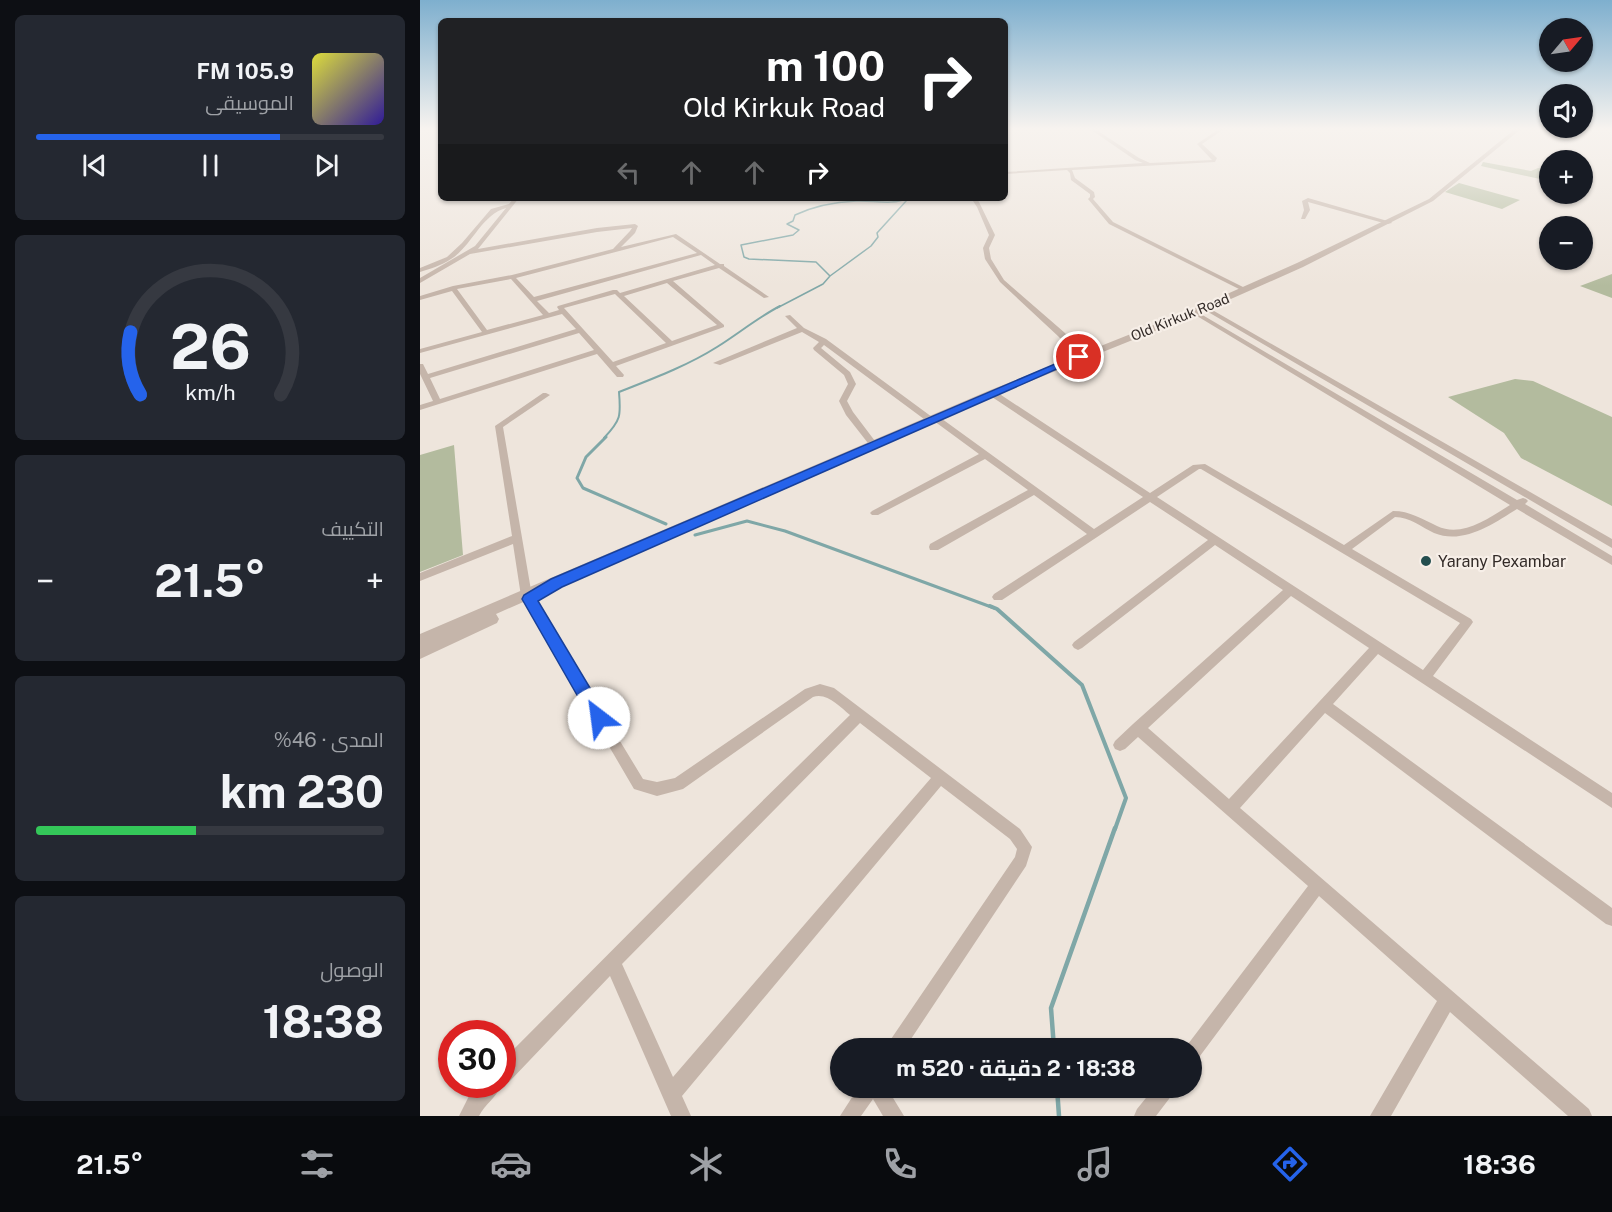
<!DOCTYPE html>
<html lang="ar">
<meta charset="utf-8">
<style>
:root{--surface:#171b24;--page:#242831;--text:#f1f3f6;--muted:#9ea1a6;--line:#363941;--accent:#2563eb}
body{margin:0;font-family:"Public Sans",Cairo,sans-serif;background:var(--page);color:var(--text);direction:rtl;height:100vh;display:flex;flex-direction:column;font-size:22px;white-space:nowrap}
*{box-sizing:border-box;margin:0}
p{font-size:20px;color:var(--muted)}
.icon{flex:none;width:33px;height:33px;fill:none;stroke:currentColor;stroke-width:2;stroke-linecap:round;stroke-linejoin:round}
.map{position:relative;flex:1;overflow:hidden;direction:ltr}
.details{display:flex;flex-direction:column;gap:15px;padding:15px;background:#0d0f14;width:420px}
.details>*{flex:none}
.guide{position:absolute;left:18px;top:18px;width:570px;height:183px;border-radius:9px;box-shadow:0 2px 4px #0004;direction:rtl;background:#202124;color:#fff;overflow:hidden}
.needle{width:39px;rotate:61deg}
.tools{position:absolute;left:1119px;top:18px;display:grid;gap:12px}
.tools a{display:grid;place-items:center;width:54px;height:54px;border-radius:50%;background:var(--surface);box-shadow:0 2px 4px #0004;font-size:30px}
.speed{position:absolute;left:18px;top:1020px;display:flex;gap:12px;font-size:30px;font-weight:700;text-align:center}
.speed>*{display:grid;place-content:center;width:78px;height:78px;border-radius:50%;background:var(--surface);box-shadow:0 2px 4px #0004;line-height:1}
.speed .limit{border:9px solid #d22;background:#fff;color:#111}
.pin{position:absolute;display:grid;place-items:center;width:51px;height:51px;color:#fff;margin:-26px;border:3px solid #fff;border-radius:50%;box-shadow:0 2px 6px #0007}
.me{position:absolute;width:66px;margin:-33px;rotate:330deg;stroke-linejoin:round;filter:drop-shadow(0 0 4px #0008)}
.turn{display:flex;align-items:center;gap:21px;height:126px;padding:0 24px;font-size:27px}
.turn .icon{width:78px;height:78px;stroke-width:2.5}
.turn b{display:block;font-size:42px;line-height:51px}
.lanes{display:flex;align-items:center;height:57px;padding:0 24px;background:#0003;justify-content:center;gap:30px;direction:ltr}
.lanes .off{opacity:.35}
.big{font-size:45px;font-weight:700;line-height:1.1}
.details .widget{flex:1;display:flex;flex-direction:column;justify-content:center;gap:9px;min-width:0;padding:0 21px;border-radius:9px;background:var(--page)}
.details .dial{align-items:center;gap:0}
.dial svg{height:156px;overflow:visible;fill:none;stroke:var(--line);stroke-width:7;stroke-linecap:round;text-anchor:middle}
.dial text{fill:var(--text);stroke:none}
.song{display:flex;align-items:center;gap:18px}
.cover{width:72px;height:72px;border-radius:9px;background:linear-gradient(135deg,hsl(60 70% 55%),hsl(250 70% 35%))}
.played{height:6px;border-radius:3px;background:linear-gradient(90deg,var(--accent) 70%,var(--line) 70%)}
.keys{display:flex;justify-content:space-around;direction:ltr}
.heat{display:flex;justify-content:space-between;align-items:center;font-size:33px;direction:ltr}
.charge{height:9px;border-radius:4px;background:linear-gradient(90deg,#34c759 46%,var(--line) 0)}
.trip{position:absolute;left:410px;top:1038px;width:372px;height:60px;border-radius:30px;background:var(--surface);box-shadow:0 2px 4px #0004;font-weight:700;line-height:60px;text-align:center;direction:rtl}
.tab-bar{display:flex;height:96px;justify-content:space-around;align-items:center;background:#090b0e;color:var(--muted)}
.tab-bar .icon{width:42px;height:42px}
.tab-bar .selected{color:var(--accent)}
.tab-bar b{font-size:27px;color:var(--text)}
main{display:flex;flex:1;min-height:0}
.map>svg:first-child{display:block}
.green{fill:#b3bb9e}
.lines{fill:none;stroke-linecap:round;stroke-linejoin:round}
.stream-far4{stroke:#7fa7a7;stroke-width:1.5}
.stream-far3{stroke:#7fa7a7;stroke-width:2}
.stream-far2{stroke:#7fa7a7;stroke-width:3}
.stream-far1{stroke:#7fa7a7;stroke-width:4}
.stream{stroke:#7fa7a7;stroke-width:4.5}
.minor{fill:#c5b5aa;fill-rule:evenodd}
.tertiary{fill:#c5b5aa;fill-rule:evenodd}
.route{fill:#2563eb;stroke:#184099;stroke-width:1.5}
.poi-dot{fill:#244e4f;stroke:#f7efe8;stroke-width:2}
.labels{text-anchor:middle;dominant-baseline:central;stroke-width:4.5;stroke-linejoin:round;paint-order:stroke}
.far-street-label{font-size:14px;fill:#332b28;stroke:#f7efe8}
.poi-label{font-size:16px;fill:#332b28;stroke:#f7efe8;text-anchor:start}
</style>
<main>
<div class="map">
<svg width="1192" height="1116" viewBox="0 0 1192 1116">
<rect width="100%" height="100%" fill="#eee5dc"/>
<path class="green" d="M 1063,162 L 1111,171 L 1118,168 L 1129,170 L 1129,181 L 1061,166 Z
M 1039,183 L 1100,200 L 1082,209 L 1025,192 Z
M 1192,274 L 1192,298 L 1160,286 Z
M 1095,379 L 1113,381 L 1192,417 L 1192,506 L 1101,458 L 1084,433 L 1028,397 Z
M 34,445 L 43,555 L 0,572 L 0,455 Z"/>
<g class="lines">
<path class="stream-far4" d="M 410,276 L 451,246 L 458,237 L 457,233 L 487,200
M 357,308 L 403,284 L 410,276 L 396,262 L 329,259 L 324,257 L 321,245 L 373,235 L 379,230 L 367,224 L 373,221 L 375,215 C 394,206 415,202 436,201 C 453,200 472,206 488,198"/>
<path class="stream-far3" d="M 184,438 C 201,420 201,416 199,392 C 232,379 267,366 297,347 C 318,334 337,318 360,306"/>
<path class="stream-far2" d="M 186,437 L 166,457 L 157,478 L 163,488 L 246,524
M 275,535 L 327,521 L 365,531 L 574,608"/>
<path class="stream-far1" d="M 570,606 L 577,609 L 662,685 L 706,798 L 695,829"/>
<path class="stream" d="M 634,1048 L 631,1008 L 695,828
M 637,1088 L 639,1116"/>
<path class="minor" d="M 670,129 L 675,129 L 719,158 L 730,163 L 792,160 L 777,144 L 799,129 L 804,129 L 782,144 L 797,158 L 795,162 L 652,170 L 655,178 L 674,192 L 675,197 L 673,199 L 693,222 L 827,289 L 827,291 L 823,291 L 689,224 L 668,199 L 670,197 L 670,194 L 651,180 L 650,173 L 647,170 L 585,174 L 585,172 L 723,163 L 715,160 Z
M 94,198 L 99,198 L 58,249 L 177,228 L 215,224 L 218,226 L 215,233 L 201,247 L 256,234 L 300,264 L 304,264 L 304,266 L 349,297 L 344,298 L 299,268 L 253,281 L 304,325 L 304,327 L 196,366 L 204,375 L 203,377 L 197,377 L 177,354 L 0,410 L 0,405 L 13,401 L 0,374 L 0,364 L 3,364 L 8,374 L 156,329 L 142,314 L 0,353 L 0,349 L 62,332 L 32,291 L 0,300 L 0,296 L 33,286 L 92,275 L 193,249 L 210,231 L 212,228 L 177,232 L 50,254 L 0,283 L 0,278 L 55,246 L 86,208 C 61,215 52,246 31,259 C 22,265 10,269 0,272 L 0,268 L 27,257 L 42,243 L 71,209 L 89,204 ZM 253,237 L 277,253 L 114,297 L 96,278 ZM 281,255 L 295,265 L 200,293 L 197,290 L 193,290 L 138,306 L 137,307 L 139,310 L 129,313 L 117,301 ZM 91,279 L 123,315 L 67,330 L 37,289 ZM 247,283 L 297,325 L 252,341 L 204,296 ZM 195,294 L 197,296 L 246,343 L 193,362 L 144,308 ZM 159,333 L 174,350 L 20,399 L 10,378 Z
M 551,198 L 556,198 L 559,202 L 575,235 L 569,248 L 571,259 L 584,280 L 645,333 L 663,357 L 662,359 L 656,359 L 639,337 L 580,282 L 565,259 L 563,248 L 569,235 L 557,207 Z
M 888,198 L 971,222 L 972,223 L 967,224 L 888,202 L 890,210 L 885,219 L 881,219 L 884,210 L 882,201 Z
M 783,307 L 787,307 L 1192,539 L 1192,548 L 783,309 Z
M 774,310 L 1097,500 L 1103,498 L 1106,499 L 1108,501 L 1105,504 L 1192,556 L 1192,565 L 1097,509 C 1073,524 1043,545 1014,533 C 1001,527 990,517 975,517 L 932,549 L 1051,619 L 1053,622 L 1051,625 L 1013,676 L 1192,793 L 1192,808 L 958,654 L 913,704 L 1192,908 L 1192,926 L 1186,924 L 905,713 L 820,808 L 1169,1109 L 1172,1116 L 1148,1116 L 1030,1012 L 971,1116 L 950,1116 L 1017,1001 L 899,896 L 777,1060 L 771,1063 L 771,1048 L 765,1048 L 888,886 L 718,737 L 705,749 L 700,751 L 695,749 L 693,745 L 695,741 L 713,724 L 863,590 L 795,545 L 662,648 L 658,650 L 654,648 L 652,645 L 654,642 L 788,540 L 730,502 L 582,600 L 574,600 L 572,597 L 574,594 L 667,534 L 614,495 L 518,550 L 510,550 L 509,547 L 510,544 L 608,490 L 565,459 L 458,515 L 452,515 L 450,513 L 452,511 L 559,454 L 514,421 L 508,422 L 404,345 L 401,348 L 430,372 L 436,384 L 427,401 L 433,412 L 458,445 L 457,447 L 451,447 L 426,415 L 419,401 L 428,384 L 424,375 L 394,350 L 393,348 L 399,342 L 382,332 L 300,365 L 293,363 L 377,328 L 365,316 L 370,315 L 384,328 L 406,339 L 512,417 L 518,416 L 674,529 L 723,497 L 569,395 L 569,391 L 575,391 L 730,493 L 773,465 L 785,464 L 924,545 L 973,511 C 990,511 1002,519 1017,526 C 1042,538 1069,518 1090,505 L 772,313 L 771,312 ZM 779,469 L 781,469 L 1040,623 L 1003,670 L 737,497 ZM 871,596 L 949,648 L 809,799 L 728,728 Z
M 123,393 L 126,393 L 130,395 L 83,427 L 112,596 L 223,779 L 237,782 L 255,778 L 385,689 L 400,684 L 414,688 L 600,829 L 612,847 L 606,866 L 485,1048 L 466,1048 L 469,1042 L 595,857 L 597,849 L 590,839 L 521,786 L 262,1096 L 271,1116 L 251,1116 L 190,976 L 89,1082 L 82,1084 L 82,1061 L 271,871 L 430,715 C 420,707 407,692 393,697 L 263,789 L 237,796 L 214,789 L 101,596 L 93,544 L 0,581 L 0,573 L 92,536 L 75,426 ZM 440,723 L 511,778 L 253,1077 L 202,964 Z
M 60,1084 L 82,1084 C 77,1097 65,1104 59,1116 L 39,1116 L 50,1094 Z
M 438,1088 L 467,1088 L 484,1116 L 463,1116 L 453,1099 L 441,1116 L 420,1116 Z
M 734,1088 L 754,1088 L 752,1095 L 736,1116 L 714,1116 L 717,1109 Z"/>
<path class="tertiary" d="M 1095,129 L 1101,129 L 1013,201 L 883,267 L 777,314 L 576,395 L 76,614 L 79,619 L 77,623 L 0,659 L 0,634 L 568,391 L 771,310 L 877,263 L 1009,199 Z"/>
</g>
<linearGradient id="sky" x2="0" y2="1"><stop stop-color="#7eafce"/><stop offset="0.45" stop-color="#f7f3ef"/><stop offset="1" stop-color="#f7f3ef" stop-opacity="0"/></linearGradient>
<rect width="1192" height="286" fill="url(#sky)"/>
<path class="route" d="M 656,355 L 664,357 L 142,587 L 118,601 L 188,718 L 185,723 L 179,726 L 173,723 L 102,599 L 104,595 L 131,579 Z"/>
<circle class="poi-dot" cx="1006" cy="561" r="6"/>
<g class="labels">
<g class="far-street-label">
<text transform="translate(760 317) rotate(-22)">Old Kirkuk Road</text>
</g>
<g class="poi-label">
<text x="1018" y="561">Yarany Pexambar</text>
</g>
</g>
</svg>
<div class="tools">
<a><svg class="needle" viewBox="-14 -14 28 28"><path d="M0-13l5 13h-10z" fill="#e53935"/><path d="M0 13l5-13h-10z" fill="#9ea1a6"/></svg></a>
<a><svg class="icon" aria-label="sound" viewBox="0 0 24 24"><path d="M4 9h4l5-4v14l-5-4H4zM17 9q2 3 0 6"/></svg></a>
<a>+</a>
<a>−</a>
</div>
<div class="speed"><div class="limit">30</div></div>
<div class="pin" style="left:659px;top:357px;background:#d93025"><svg class="icon" aria-label="arrive" viewBox="0 0 24 24"><path d="M6 21V4h12l-3 4 3 4H6"/></svg></div>
<svg class="me" style="left:179px;top:718px" viewBox="-20 -20 40 40"><circle r="19" fill="#fff"/><path d="M0-13L10 11 0 6-10 11z" fill="#2563eb"/></svg>
<div class="trip">18:38 · 2 دقيقة · 520 m</div>
<div class="guide">
<div class="turn"><svg class="icon" aria-label="right" viewBox="0 0 24 24"><path d="M7 20v-9h11M14 6l5 5-5 5"/></svg><div><b>100 m</b>Old Kirkuk Road</div></div>
<div class="lanes"><svg class="icon off" aria-label="left" viewBox="0 0 24 24"><path d="M17 20v-9H6M10 6l-5 5 5 5"/></svg><svg class="icon off" aria-label="ahead" viewBox="0 0 24 24"><path d="M12 20V5M6 11l6-6 6 6"/></svg><svg class="icon off" aria-label="ahead" viewBox="0 0 24 24"><path d="M12 20V5M6 11l6-6 6 6"/></svg><svg class="icon" aria-label="right" viewBox="0 0 24 24"><path d="M7 20v-9h11M14 6l5 5-5 5"/></svg></div>
</div>
</div>
<section class="details">
<div class="widget">
<div class="song"><i class="cover"></i><div><b>105.9 FM</b><p>الموسيقى</p></div></div>
<div class="played"></div>
<div class="keys"><svg class="icon" aria-label="previous" viewBox="0 0 24 24"><path d="M18 5L8 12l10 7zM5 5v14"/></svg><svg class="icon" aria-label="pause" viewBox="0 0 24 24"><path d="M8 5v14M16 5v14"/></svg><svg class="icon" aria-label="next" viewBox="0 0 24 24"><path d="M6 5l10 7-10 7zM19 5v14"/></svg></div>
</div>
<div class="widget dial"><svg viewBox="0 0 100 80">
<path d="M14 69A42 42 0 1 1 86 69"/>
<path d="M14 69A42 42 0 0 1 9 37" stroke="#2563eb"/>
<text x="50" y="56" font-size="32" font-weight="700">26</text>
<text x="50" y="72" font-size="11">km/h</text>
</svg></div>
<div class="widget"><p>التكييف</p>
<div class="heat"><a>−</a><b class="big">21.5°</b><a>+</a></div>
</div>
<div class="widget"><p>المدى · 46%</p><b class="big">230 km</b><div class="charge"></div></div>
<div class="widget"><p>الوصول</p><b class="big">18:38</b></div>
</section>
</main>
<nav class="tab-bar">
<b>18:36</b>
<svg class="icon selected" aria-label="directions" viewBox="0 0 24 24"><path d="M12 3l9 9-9 9-9-9zM9 14v-3h6M13 9l2 2-2 2"/></svg>
<svg class="icon" aria-label="music" viewBox="0 0 24 24"><path d="M9 18V5l10-2v13"/><circle cx="6" cy="18" r="3"/><circle cx="16" cy="16" r="3"/></svg>
<svg class="icon" aria-label="phone" viewBox="0 0 24 24"><path d="M5 4h4l2 5-3 2q2 4 5 5l2-3 5 2v4C11 20 4 13 5 4z"/></svg>
<svg class="icon" aria-label="climate" viewBox="0 0 24 24"><path d="M12 3v18M4 7l16 10M4 17L20 7"/></svg>
<svg class="icon" aria-label="car" viewBox="0 0 24 24"><path d="M5 17H2v-5l4-1 3-4h7l3 4 3 1v5h-3M9 17h6M6 11h13"/><circle cx="7" cy="17" r="2"/><circle cx="17" cy="17" r="2"/></svg>
<svg class="icon" aria-label="filters" viewBox="0 0 24 24"><path d="M4 7h16M4 17h16"/><circle cx="9" cy="7" r="2"/><circle cx="15" cy="17" r="2"/></svg>
<b>21.5°</b>
</nav>
